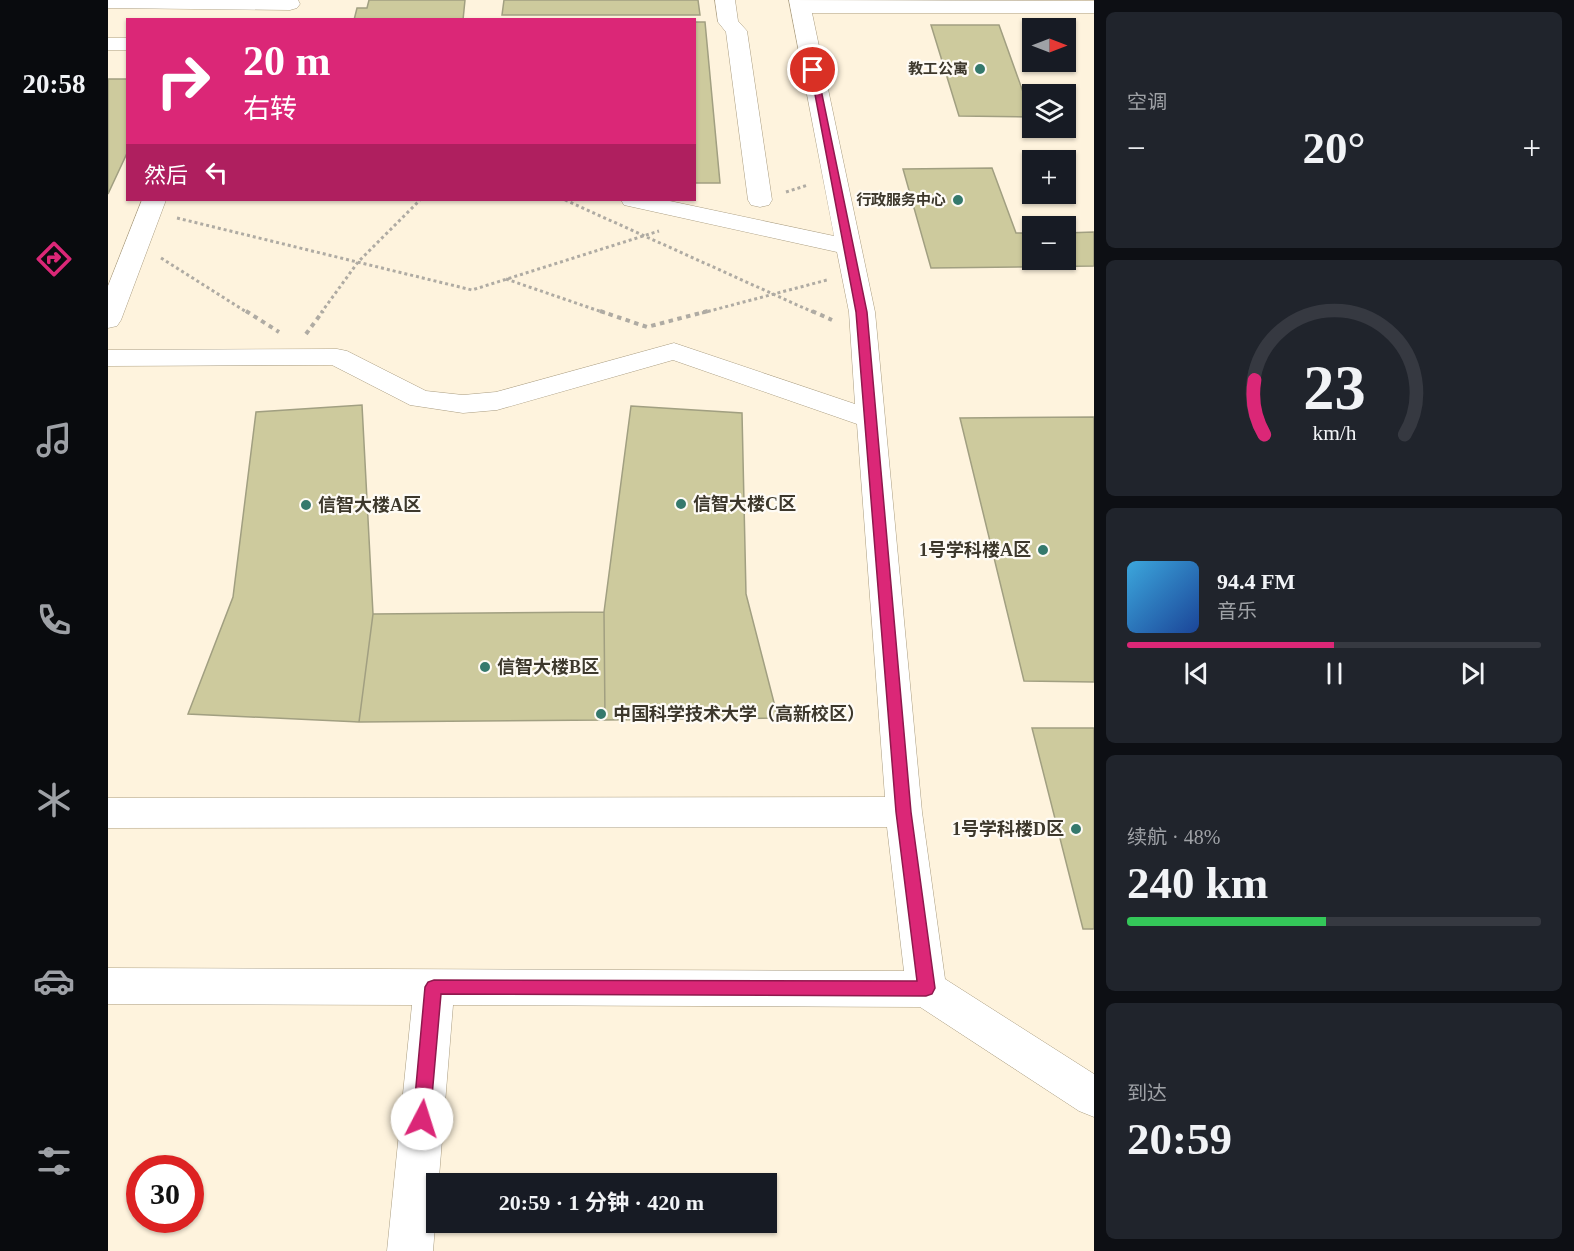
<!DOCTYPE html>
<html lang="zh">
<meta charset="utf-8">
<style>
:root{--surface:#171b24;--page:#20242c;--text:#f1f3f6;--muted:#9ea1a6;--line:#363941;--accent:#db2777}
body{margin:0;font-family:"Times New Roman","Noto Sans SC",serif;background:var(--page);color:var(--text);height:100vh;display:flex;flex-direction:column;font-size:22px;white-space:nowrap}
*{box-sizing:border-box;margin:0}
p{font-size:20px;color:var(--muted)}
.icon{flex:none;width:33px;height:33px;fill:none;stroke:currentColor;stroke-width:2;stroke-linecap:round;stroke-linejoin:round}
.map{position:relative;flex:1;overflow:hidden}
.panel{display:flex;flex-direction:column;gap:12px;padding:12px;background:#0d0f14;width:480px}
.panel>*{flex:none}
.top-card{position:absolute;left:18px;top:18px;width:570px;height:183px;border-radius:0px;box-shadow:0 2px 4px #0004;background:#db2777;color:#fff;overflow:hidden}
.needle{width:39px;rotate:90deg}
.buttons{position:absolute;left:914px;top:18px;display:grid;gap:12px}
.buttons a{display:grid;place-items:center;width:54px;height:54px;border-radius:0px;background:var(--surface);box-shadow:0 2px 4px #0004;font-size:30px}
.speed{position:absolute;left:18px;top:1155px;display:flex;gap:12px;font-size:30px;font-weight:700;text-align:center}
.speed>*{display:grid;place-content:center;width:78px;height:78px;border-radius:50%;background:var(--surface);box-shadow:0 2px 4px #0004;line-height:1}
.speed .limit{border:9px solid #d22;background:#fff;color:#111}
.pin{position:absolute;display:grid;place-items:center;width:51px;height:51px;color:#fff;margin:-26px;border:3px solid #fff;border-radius:50%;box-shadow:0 2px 6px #0007}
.me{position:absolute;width:66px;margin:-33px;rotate:5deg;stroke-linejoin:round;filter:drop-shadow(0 0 4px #0008)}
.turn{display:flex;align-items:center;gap:21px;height:126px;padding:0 18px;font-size:27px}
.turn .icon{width:78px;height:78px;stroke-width:2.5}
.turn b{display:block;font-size:42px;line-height:51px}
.then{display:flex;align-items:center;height:57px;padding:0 18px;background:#0003;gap:12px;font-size:22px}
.big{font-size:45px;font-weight:700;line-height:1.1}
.panel .tile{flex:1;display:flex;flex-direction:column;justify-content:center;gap:9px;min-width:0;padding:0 21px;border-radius:9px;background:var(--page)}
.panel .dial{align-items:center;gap:0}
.dial svg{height:156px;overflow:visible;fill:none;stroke:var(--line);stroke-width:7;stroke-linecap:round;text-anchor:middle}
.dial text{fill:var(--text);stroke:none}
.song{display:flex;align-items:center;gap:18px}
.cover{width:72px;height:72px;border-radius:9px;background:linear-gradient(135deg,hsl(200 70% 55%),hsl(220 70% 35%))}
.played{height:6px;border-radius:3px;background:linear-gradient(90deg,var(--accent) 50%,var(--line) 50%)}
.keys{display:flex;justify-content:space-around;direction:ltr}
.heat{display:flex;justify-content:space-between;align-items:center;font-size:33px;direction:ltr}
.charge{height:9px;border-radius:4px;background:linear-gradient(90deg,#34c759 48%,var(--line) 0)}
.trip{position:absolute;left:318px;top:1173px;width:351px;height:60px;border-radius:0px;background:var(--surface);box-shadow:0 2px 4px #0004;font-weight:700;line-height:60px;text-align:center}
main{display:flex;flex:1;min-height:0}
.tab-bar{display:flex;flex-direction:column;width:108px;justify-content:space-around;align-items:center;background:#090b0e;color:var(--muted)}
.tab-bar .icon{width:42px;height:42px}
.tab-bar .selected{color:var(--accent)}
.tab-bar b{font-size:27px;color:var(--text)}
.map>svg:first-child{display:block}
.built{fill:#fef3dd;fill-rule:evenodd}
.building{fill:#cdca9d;stroke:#a19f81;stroke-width:1.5}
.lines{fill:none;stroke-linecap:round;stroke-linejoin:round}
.minor-casing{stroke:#aa9d81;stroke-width:1}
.path-far1{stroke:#afaba3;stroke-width:3;stroke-dasharray:3 3;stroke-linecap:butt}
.path{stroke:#afaba3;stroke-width:4;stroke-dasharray:4.5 4.5;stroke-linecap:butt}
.minor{fill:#fff;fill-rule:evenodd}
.route{fill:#db2777;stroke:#8e194d;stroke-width:1.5}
.poi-dot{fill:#35796c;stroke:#fefbf5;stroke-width:2}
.labels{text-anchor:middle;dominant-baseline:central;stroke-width:4.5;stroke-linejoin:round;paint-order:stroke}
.far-poi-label{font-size:15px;font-weight:bold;fill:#3d382c;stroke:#fefbf5;text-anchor:end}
.poi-label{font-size:18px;font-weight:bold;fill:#3d382c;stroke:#fefbf5;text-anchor:start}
</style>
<main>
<nav class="tab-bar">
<b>20:58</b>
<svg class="icon selected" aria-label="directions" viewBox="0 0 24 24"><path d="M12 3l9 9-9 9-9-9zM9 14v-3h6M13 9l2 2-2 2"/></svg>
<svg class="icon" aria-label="music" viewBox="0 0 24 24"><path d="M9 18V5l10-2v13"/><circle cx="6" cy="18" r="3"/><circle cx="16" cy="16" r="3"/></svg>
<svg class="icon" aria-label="phone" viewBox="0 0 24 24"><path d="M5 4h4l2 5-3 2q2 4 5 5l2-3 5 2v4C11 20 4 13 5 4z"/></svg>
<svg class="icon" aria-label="climate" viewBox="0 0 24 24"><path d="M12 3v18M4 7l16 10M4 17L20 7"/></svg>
<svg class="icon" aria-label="car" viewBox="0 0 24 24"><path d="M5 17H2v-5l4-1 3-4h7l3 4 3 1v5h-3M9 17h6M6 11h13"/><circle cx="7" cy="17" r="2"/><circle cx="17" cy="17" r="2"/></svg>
<svg class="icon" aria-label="filters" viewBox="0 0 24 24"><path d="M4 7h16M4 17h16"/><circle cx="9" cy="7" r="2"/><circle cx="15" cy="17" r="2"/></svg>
</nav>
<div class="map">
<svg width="986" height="1251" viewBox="0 0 986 1251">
<rect width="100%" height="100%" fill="#fefbf5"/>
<path class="built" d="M 0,0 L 986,0 L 986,1251 L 0,1251 ZM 20,20 L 586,20 L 586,200 L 20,200 ZM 924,28 L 957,28 L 957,62 L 924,62 ZM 924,94 L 957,94 L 957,128 L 924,128 ZM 924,160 L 957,160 L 957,194 L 924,194 ZM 924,226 L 957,226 L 957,260 L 924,260 ZM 32,1168 L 82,1168 L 82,1220 L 32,1220 ZM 328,1184 L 658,1184 L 658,1222 L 328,1222 Z"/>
<path class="building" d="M 261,0 L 357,0 L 355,20 L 246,20 L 249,8 L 259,8 Z
M 396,0 L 590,0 L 592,15 L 394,15 Z
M 586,22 L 597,22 L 612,183 L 586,183 Z
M 823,25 L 891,25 L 924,117 L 851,116 Z
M 0,79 L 20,79 L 20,151 L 0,194 Z
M 884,168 L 908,233 L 924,233 L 924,260 L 957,260 L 957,233 L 986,232 L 986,266 L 823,268 L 795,169 Z
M 254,405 L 265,614 L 251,722 L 80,714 L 125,597 L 148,412 Z
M 523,406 L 634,413 L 638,594 L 670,718 L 497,720 L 496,612 Z
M 986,417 L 986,682 L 916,681 L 852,418 Z
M 496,612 L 497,720 L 251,722 L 265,614 Z
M 924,728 L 986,728 L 986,929 L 975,929 Z"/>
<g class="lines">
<defs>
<path id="minor" d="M 0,0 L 190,0 L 192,4 L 189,8 L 182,10 L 0,8 Z
M 607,0 L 627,0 L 630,21 L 639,31 L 664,200 L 661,205 L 652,207 L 643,205 L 640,200 L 618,32 L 610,22 Z
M 681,0 L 986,1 L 986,13 L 704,13 L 767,312 L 814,812 L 837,979 L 986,1074 L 986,1117 L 971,1111 L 812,1007 L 345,1005 L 325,1251 L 279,1251 L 304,1005 L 0,1004 L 0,968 L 796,971 L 779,827 L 0,828 L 0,798 L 777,797 L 749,424 L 565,360 L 389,410 L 355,413 L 302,405 L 224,365 L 0,366 L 0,350 L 229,349 L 239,351 L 318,391 L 355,395 L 388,392 L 566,343 L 747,404 L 741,312 L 729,252 L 525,207 L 516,205 L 513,200 L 557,200 L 726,236 Z
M 0,38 L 20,38 L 20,50 L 0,50 Z
M 34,200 L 58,200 L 13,320 L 9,326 L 0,328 L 0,286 Z"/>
</defs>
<use href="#minor" class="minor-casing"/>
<path class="path-far1" d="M 678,192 L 700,185
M 457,200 L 707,313
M 69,218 L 364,290 L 551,231
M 53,258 L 140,313
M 398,279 L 497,313
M 213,313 L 250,262 L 312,200
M 594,313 L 719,280"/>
<path class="path" d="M 138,311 L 171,332
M 492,311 L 539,327 L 600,311
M 704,311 L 724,320
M 198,334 L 215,311"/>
<use href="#minor" class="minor"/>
</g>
<path class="route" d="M 702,68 L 709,70 L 759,312 L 803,812 L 827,988 L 824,994 L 818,996 L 333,994 L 322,1119 L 320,1125 L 314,1127 L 307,1125 L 305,1119 L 317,987 L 320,982 L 326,980 L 809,981 L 788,812 L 748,312 Z"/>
<g class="poi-dot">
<circle cx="872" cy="69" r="6"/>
<circle cx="850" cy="200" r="6"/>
<circle cx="573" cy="504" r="6"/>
<circle cx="198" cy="505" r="6"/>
<circle cx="935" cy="550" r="6"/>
<circle cx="377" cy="667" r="6"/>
<circle cx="493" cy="714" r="6"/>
<circle cx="968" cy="829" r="6"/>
</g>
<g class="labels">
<g class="far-poi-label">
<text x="860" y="69">教工公寓</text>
<text x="838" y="200">行政服务中心</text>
</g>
<g class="poi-label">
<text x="585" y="504">信智大楼C区</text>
<text x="210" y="505">信智大楼A区</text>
<text x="923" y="550" text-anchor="end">1号学科楼A区</text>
<text x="389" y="667">信智大楼B区</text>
<text x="505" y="714">中国科学技术大学（高新校区）</text>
<text x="956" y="829" text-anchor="end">1号学科楼D区</text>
</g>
</g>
</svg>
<div class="buttons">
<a><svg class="needle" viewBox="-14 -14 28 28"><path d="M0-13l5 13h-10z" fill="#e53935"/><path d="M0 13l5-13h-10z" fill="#9ea1a6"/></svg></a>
<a><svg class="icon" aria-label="layers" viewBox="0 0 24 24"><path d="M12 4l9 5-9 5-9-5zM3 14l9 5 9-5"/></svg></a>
<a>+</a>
<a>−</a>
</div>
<div class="speed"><div class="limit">30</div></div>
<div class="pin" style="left:705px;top:70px;background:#d93025"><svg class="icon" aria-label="arrive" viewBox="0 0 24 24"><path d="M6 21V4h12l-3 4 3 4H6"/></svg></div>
<svg class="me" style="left:314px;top:1119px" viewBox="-20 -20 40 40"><circle r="19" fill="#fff"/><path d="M0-13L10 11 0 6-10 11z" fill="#db2777"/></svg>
<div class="trip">20:59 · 1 分钟 · 420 m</div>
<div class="top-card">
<div class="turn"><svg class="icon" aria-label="right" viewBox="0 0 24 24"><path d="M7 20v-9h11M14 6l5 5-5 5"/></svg><div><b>20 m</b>右转</div></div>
<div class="then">然后<svg class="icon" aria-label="left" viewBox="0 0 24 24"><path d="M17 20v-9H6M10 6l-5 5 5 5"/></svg></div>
</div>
</div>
<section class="panel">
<div class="tile"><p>空调</p>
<div class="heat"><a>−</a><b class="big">20°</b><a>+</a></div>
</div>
<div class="tile dial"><svg viewBox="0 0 100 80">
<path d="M14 69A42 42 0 1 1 86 69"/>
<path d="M14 69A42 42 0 0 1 9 41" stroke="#db2777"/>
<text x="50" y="56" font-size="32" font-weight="700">23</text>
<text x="50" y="72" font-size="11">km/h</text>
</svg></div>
<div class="tile">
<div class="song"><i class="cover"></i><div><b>94.4 FM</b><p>音乐</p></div></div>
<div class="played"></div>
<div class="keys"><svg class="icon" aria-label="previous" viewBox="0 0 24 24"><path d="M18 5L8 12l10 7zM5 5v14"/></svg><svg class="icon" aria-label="pause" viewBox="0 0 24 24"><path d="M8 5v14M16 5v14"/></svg><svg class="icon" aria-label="next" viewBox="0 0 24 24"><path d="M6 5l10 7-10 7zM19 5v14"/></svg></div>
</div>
<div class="tile"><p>续航 · 48%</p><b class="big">240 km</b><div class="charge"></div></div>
<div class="tile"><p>到达</p><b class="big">20:59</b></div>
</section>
</main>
